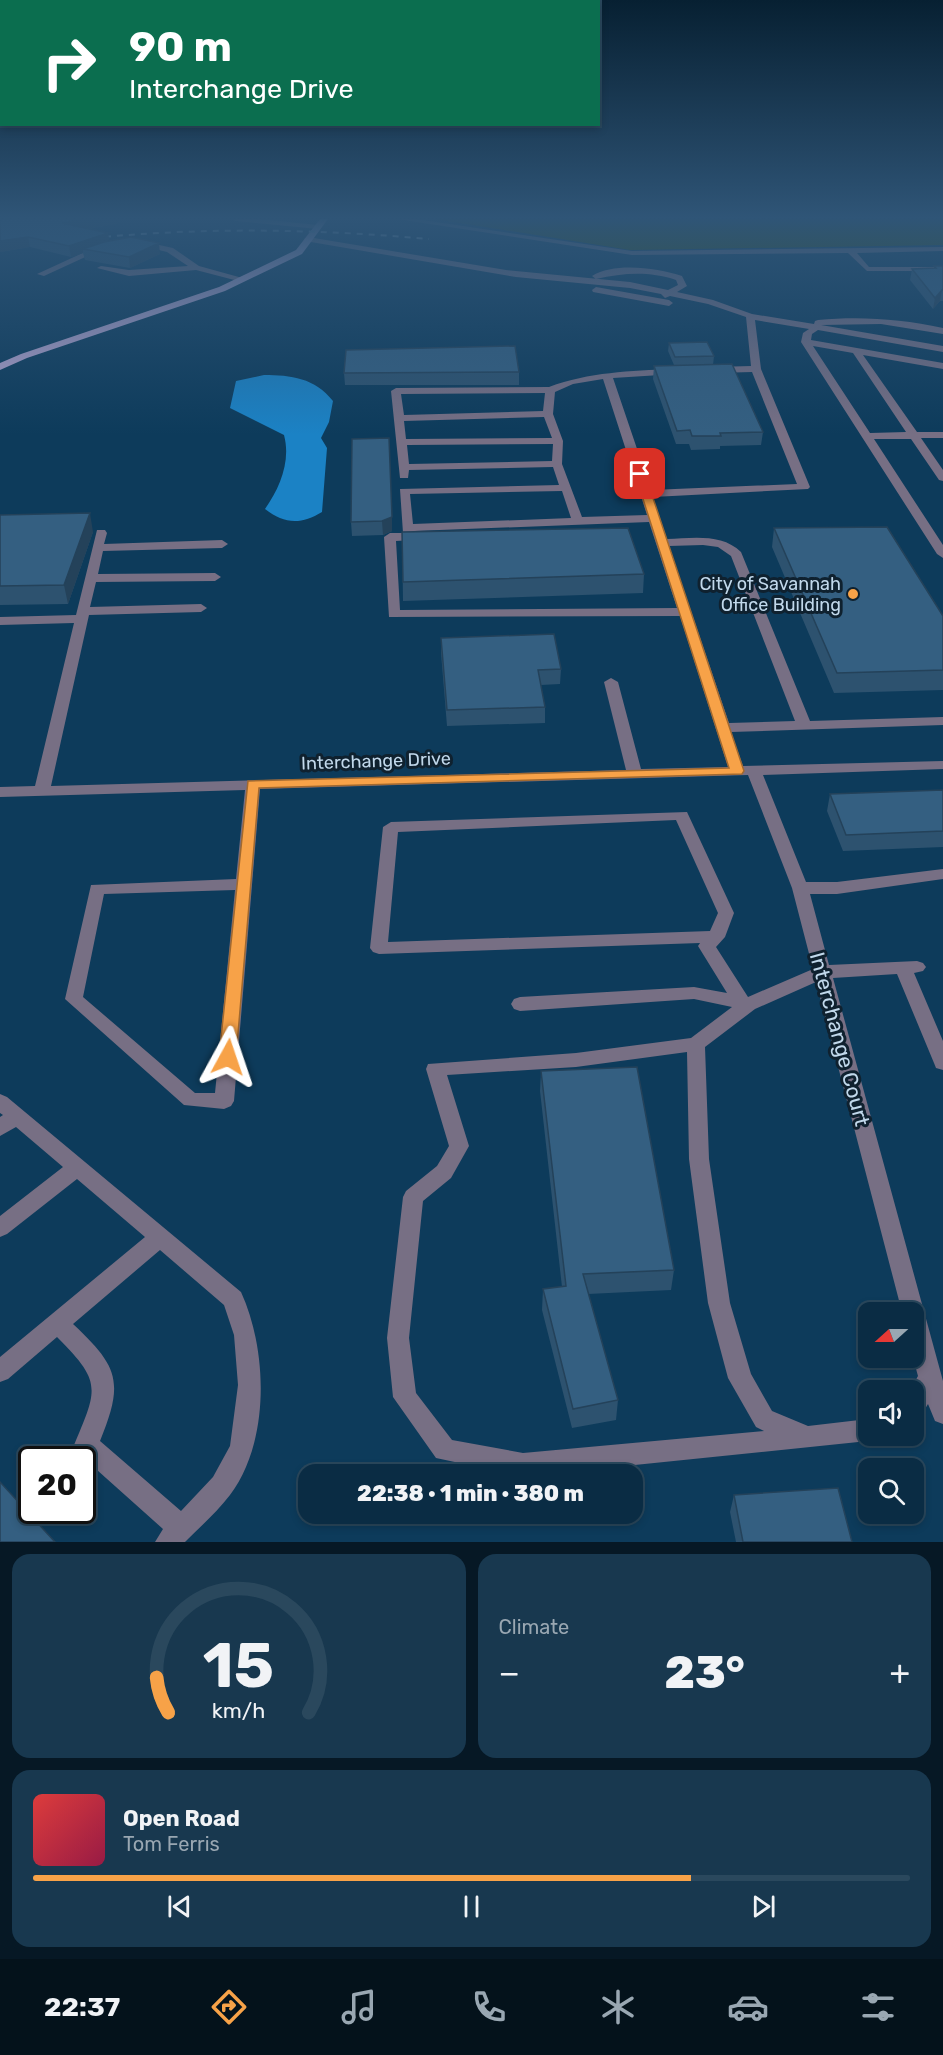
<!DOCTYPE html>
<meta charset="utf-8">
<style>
:root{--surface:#0a2c44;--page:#18384f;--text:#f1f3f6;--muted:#99a7b2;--line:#2a485d;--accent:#f7a248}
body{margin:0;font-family:Rubik,sans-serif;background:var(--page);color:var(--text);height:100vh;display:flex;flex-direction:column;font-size:22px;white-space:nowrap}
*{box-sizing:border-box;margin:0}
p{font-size:20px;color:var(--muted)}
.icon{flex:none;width:33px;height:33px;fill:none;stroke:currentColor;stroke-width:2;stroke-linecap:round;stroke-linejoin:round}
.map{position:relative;height:1542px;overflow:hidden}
.sheet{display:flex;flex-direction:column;gap:12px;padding:12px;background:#061825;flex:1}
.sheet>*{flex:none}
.guide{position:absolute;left:0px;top:0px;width:600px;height:126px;box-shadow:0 3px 9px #0003,0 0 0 2px var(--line);background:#0b6e4f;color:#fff;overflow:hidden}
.needle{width:39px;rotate:249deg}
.controls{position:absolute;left:858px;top:1302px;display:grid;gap:12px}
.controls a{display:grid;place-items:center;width:66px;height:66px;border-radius:12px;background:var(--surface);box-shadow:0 3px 9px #0003,0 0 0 2px var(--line);font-size:30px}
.speed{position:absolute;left:18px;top:1446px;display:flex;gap:12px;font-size:30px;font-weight:700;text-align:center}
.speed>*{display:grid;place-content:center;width:78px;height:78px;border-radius:50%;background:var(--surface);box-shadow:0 3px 9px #0003,0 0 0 2px var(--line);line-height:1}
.speed .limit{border:3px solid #111;border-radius:9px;background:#fff;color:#111}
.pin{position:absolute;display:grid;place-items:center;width:51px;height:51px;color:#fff;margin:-26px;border-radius:12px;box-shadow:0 3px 9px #0006}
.me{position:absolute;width:66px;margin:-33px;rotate:5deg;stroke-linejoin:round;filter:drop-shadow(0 0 4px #0008)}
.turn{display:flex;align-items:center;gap:21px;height:126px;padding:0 30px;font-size:27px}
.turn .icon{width:78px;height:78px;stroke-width:2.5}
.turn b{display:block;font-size:42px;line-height:51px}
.big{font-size:45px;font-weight:800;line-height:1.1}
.sheet .widget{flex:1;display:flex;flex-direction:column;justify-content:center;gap:9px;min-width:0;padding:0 21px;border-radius:18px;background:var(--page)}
.sheet .dial{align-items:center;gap:0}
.dial svg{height:156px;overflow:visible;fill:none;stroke:var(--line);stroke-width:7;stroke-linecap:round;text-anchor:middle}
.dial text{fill:var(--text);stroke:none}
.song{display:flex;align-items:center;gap:18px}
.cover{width:72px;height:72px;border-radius:9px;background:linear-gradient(135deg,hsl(0 70% 55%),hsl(340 70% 35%))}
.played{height:6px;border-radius:3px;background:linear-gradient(90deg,var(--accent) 75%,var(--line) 75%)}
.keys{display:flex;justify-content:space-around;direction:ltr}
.heat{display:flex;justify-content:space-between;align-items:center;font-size:33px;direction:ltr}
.sheet .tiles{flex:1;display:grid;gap:12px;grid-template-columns:1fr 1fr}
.widget:last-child{grid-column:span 2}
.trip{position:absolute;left:298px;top:1464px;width:345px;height:60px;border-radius:18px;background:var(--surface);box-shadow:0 3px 9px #0003,0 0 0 2px var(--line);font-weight:800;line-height:60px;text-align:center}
.dock{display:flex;height:96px;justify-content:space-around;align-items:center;background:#04121b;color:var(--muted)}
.dock .icon{width:42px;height:42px}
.dock .current{color:var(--accent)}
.dock b{font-size:27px;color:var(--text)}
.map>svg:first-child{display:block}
.green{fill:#3c4f00}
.water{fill:#1b82c5}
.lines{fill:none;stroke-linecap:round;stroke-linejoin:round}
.minor{fill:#776f84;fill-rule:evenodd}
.major{fill:#b6a4ce;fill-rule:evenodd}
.rail{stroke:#8dabc2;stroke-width:2;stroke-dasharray:6 6;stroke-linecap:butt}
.wall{fill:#2d526f}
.shaded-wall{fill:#24425a}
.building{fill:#345f81;stroke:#24425a;stroke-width:1.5}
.route{fill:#f7a248;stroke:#a1692f;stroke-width:1.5}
.poi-dot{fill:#f7a248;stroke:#0f212f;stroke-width:2}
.labels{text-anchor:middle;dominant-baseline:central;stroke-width:6;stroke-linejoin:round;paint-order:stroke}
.poi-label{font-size:18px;fill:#c1d8eb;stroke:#0f212f;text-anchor:end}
.street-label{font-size:18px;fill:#c1d8eb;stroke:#0f212f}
.near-street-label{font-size:21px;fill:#c1d8eb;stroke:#0f212f}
</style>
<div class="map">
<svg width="943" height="1542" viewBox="0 0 943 1542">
<rect width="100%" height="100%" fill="#0d3b5b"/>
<path class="green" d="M 435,219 L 943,219 L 943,245 L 630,250 Z"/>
<path class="water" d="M 264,375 C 291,375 315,378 333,401 L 329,422 L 321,438 L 327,448 L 322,512 C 301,525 284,524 265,509 C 280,488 291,461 284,435 L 230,408 L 236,381 Z"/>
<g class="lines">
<path class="minor" d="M 232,219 L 259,219 L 318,225 L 322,227 L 318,229 L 236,221 Z
M 397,219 L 416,219 L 632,251 L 943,247 L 943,251 L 857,253 L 869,267 L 943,267 L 943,271 L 867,271 L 848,253 L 632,255 Z
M 308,237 L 506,270 L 630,282 L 668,290 L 678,285 L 676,280 C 648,271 624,273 596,279 L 592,276 C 615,262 657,268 682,276 L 687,286 L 677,292 L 713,300 L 752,314 L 814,324 L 815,321 L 818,320 C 861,316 901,319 943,328 L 943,334 L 881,324 L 821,325 L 943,346 L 943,352 L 818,330 L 812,334 L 811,340 L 943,363 L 943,369 L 863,355 L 917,432 L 943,432 L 943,438 L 921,438 L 943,470 L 943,481 L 939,480 L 911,439 L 874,439 L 943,545 L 943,558 L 937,554 L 801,342 L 803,333 L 809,329 L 755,320 L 761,369 L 810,487 L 808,489 L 653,497 L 667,539 C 692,538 722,533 741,552 L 810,721 L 943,717 L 943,725 L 731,732 L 743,766 L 943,761 L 943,769 L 763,775 L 806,882 L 837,882 L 943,869 L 943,879 L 837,894 L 810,894 L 829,965 L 917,961 L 923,963 L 926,967 L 923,971 L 914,973 L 943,1041 L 943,1070 L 936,1068 L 934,1063 L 897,974 L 833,978 L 943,1381 L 943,1424 L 935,1421 L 928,1404 L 922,1414 L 914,1417 L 914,1390 L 910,1390 L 918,1376 L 913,1358 L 914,1312 L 902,1312 L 816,982 L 755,1009 L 705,1047 L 709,1159 L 730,1303 L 751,1374 L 772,1411 L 808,1426 L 868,1419 L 868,1436 L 878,1436 L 876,1438 L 868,1441 L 547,1474 L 511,1474 L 436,1458 L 393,1397 L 387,1338 L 403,1197 L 406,1191 L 437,1166 L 449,1146 L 426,1069 L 428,1064 L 576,1053 L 691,1038 L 732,1007 L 694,999 L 520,1011 L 514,1009 L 511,1004 L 514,999 L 520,997 L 694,987 L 727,993 L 698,946 L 700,943 L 379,954 L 373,952 L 370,948 L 383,827 L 391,822 L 687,812 L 734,913 L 725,937 L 716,947 L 748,997 L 813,969 L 792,888 L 748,775 L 260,789 L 234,1101 L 231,1106 L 224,1109 L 184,1105 L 65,999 L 91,885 L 236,879 L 245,790 L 0,797 L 0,787 L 35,786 L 74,623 L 0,625 L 0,617 L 76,615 L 97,530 L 105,530 L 107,533 L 104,544 L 222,540 L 228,544 L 222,548 L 103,551 L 98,574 L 215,573 L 221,577 L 215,581 L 96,582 L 90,607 L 201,604 L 207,608 L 201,612 L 89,615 L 51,786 L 626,770 L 604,682 L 611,678 L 618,682 L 641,769 L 728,767 L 680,616 L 389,617 L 384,537 L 390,533 L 403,533 L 400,489 L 559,485 L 553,467 L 409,470 L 408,478 L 400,478 L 391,391 L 396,388 L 549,387 C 589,372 630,371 673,369 L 676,370 L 676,374 L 613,378 L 651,490 L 797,484 L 752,372 L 715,373 L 710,370 L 715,367 L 751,366 L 746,317 L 708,304 L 670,296 L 665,298 L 661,294 L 630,288 L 516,277 L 305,241 L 304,239 ZM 813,346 L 853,353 L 906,432 L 870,433 ZM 603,379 L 647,515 L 582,517 L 562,464 L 563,441 L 553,414 L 555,392 L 573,384 ZM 545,393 L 543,411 L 404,415 L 401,394 ZM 544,417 L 552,438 L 406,439 L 404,421 ZM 553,444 L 552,461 L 409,464 L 407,445 ZM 562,491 L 571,518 L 413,524 L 410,494 ZM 649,522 L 677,608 L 400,610 L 396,541 L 413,540 L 414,531 ZM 703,545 L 718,547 L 731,556 L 795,721 L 729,723 L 669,546 ZM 676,820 L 718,913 L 710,931 L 388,942 L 398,832 ZM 235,890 L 215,1093 L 195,1093 L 83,997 L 104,894 ZM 687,1052 L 689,1159 L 708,1303 L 728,1378 L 756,1427 L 764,1431 L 523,1453 L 452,1440 L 416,1393 L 409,1338 L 423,1201 L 451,1178 L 469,1146 L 447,1075 L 576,1067 Z
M 141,241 L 173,248 L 199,266 L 246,279 L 242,282 L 196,270 L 129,276 L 97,268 L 101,266 L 129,270 L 188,266 L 167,252 L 138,245 L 137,243 Z
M 100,245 L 107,247 L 44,276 L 37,274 Z
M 596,287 L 669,300 L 673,303 L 669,306 L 593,292 L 592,290 Z
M 0,1094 L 7,1097 L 241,1292 C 268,1351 270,1442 230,1495 C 217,1512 200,1527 185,1542 L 155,1542 L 163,1529 L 78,1453 L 74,1445 C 98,1388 102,1382 57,1337 L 8,1379 L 0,1382 L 0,1357 L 145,1237 L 77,1179 L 7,1234 L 0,1237 L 0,1216 L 63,1167 L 16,1127 L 0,1136 L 0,1117 L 3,1115 L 0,1113 ZM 160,1250 L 224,1305 L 234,1335 L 238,1385 L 230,1446 L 213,1477 L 181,1511 L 100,1441 C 124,1382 119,1367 73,1324 Z"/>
<path class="major" d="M 320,219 L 328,219 L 302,254 L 225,291 L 27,358 L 0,370 L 0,363 L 21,354 L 219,287 L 296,250 Z"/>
<path class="rail" d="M 93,238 C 205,227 317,229 429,239"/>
</g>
<path class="wall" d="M 0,219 L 120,219 L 120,223 L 89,229 L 109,241 L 160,254 L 130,268 L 85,260 L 83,253 L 71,257 L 30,247 L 0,252 Z
M 934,266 L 943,266 L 943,301 L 940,301 L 933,309 L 910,280 L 912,269 L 934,268 Z
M 669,343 L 714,356 L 713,365 L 763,432 L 761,445 L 720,446 L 720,449 L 691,450 L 689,444 L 676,444 L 653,379 L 654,366 L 674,365 L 668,351 Z
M 519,372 L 519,385 L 345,385 L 344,373 Z
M 389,438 L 392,531 L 383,535 L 352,536 L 351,522 Z
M 0,515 L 93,532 L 68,604 L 0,605 Z
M 774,528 L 943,616 L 943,690 L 834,693 L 772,547 Z
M 402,532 L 644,574 L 643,593 L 403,601 Z
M 441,638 L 561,669 L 560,684 L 541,685 L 545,707 L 545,723 L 447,726 L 441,653 Z
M 943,790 L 943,847 L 843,851 L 827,811 L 830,794 Z
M 541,1071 L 674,1270 L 671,1290 L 588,1294 L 618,1400 L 616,1420 L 572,1428 L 542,1310 L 543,1289 L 562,1287 L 540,1091 Z
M 734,1495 L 852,1542 L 736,1542 L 730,1512 Z"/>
<path class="shaded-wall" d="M 83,219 L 120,219 L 120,223 L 63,233 L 62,223 Z
M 108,233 L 110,243 L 83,249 L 83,253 L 71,257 L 69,246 Z
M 28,237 L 30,247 L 0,252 L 0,241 Z
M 159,243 L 160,254 L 130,268 L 129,257 Z
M 942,290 L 940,301 L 933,309 L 935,298 Z
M 90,513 L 93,532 L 68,604 L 64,585 Z
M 392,517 L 392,531 L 383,535 L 382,521 Z"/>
<path class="building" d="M 0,219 L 83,219 L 62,223 L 108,233 L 69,246 L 28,237 L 0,241 Z
M 131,237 L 159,243 L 129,257 L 83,249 L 104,242 Z
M 934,266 L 943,266 L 943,290 L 942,290 L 935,298 L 912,269 L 936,268 Z
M 707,342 L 714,356 L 675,357 L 669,343 Z
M 515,346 L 519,372 L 344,373 L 346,350 Z
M 732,364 L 763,432 L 720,433 L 721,436 L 692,436 L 690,430 L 677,431 L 654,366 Z
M 389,438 L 392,517 L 382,521 L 351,522 L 352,439 Z
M 90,513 L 64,585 L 0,586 L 0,515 Z
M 887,527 L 943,616 L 943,670 L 837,673 L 774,528 Z
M 628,528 L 644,574 L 403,582 L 402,532 Z
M 554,634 L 561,669 L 538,670 L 545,707 L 447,710 L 441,638 Z
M 943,790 L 943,831 L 846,835 L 830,794 Z
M 637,1067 L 674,1270 L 583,1274 L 618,1400 L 573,1409 L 543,1289 L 566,1286 L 541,1071 Z
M 0,1482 L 55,1542 L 0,1542 Z
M 838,1488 L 852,1542 L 743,1542 L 734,1495 Z"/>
<linearGradient id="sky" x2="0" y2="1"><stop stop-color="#072032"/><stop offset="0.5" stop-color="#2f5577"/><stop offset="1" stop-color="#2f5577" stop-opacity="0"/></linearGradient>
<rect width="943" height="435" fill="url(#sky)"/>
<path class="route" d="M 640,471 L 645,474 L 744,771 L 742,774 L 259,788 L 236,1057 L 234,1062 L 228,1064 L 221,1062 L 219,1057 L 248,781 L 729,768 L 635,474 Z"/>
<circle class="poi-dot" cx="853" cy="594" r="6"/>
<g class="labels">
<g class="poi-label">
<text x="841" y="584">City of Savannah<tspan x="841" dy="21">Office Building</tspan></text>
</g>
<g class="street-label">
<text transform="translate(376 761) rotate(-2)">Interchange Drive</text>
</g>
<g class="near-street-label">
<text transform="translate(840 1039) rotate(75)">Interchange Court</text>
</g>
</g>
</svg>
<div class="controls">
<a><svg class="needle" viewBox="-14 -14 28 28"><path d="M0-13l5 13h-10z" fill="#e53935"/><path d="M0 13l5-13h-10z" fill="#99a7b2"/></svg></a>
<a><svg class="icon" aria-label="sound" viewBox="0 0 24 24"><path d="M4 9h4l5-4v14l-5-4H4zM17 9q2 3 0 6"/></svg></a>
<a><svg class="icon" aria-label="search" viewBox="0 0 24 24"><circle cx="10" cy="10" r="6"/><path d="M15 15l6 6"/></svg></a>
</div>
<div class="speed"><div class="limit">20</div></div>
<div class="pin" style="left:640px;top:474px;background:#d93025"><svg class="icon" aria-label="arrive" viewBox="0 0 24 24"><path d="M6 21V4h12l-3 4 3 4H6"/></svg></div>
<svg class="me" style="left:228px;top:1057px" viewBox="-20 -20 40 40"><path d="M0-17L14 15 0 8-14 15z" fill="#f7a248" stroke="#fff" stroke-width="4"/></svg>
<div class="trip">22:38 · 1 min · 380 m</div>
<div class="guide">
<div class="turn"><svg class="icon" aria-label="right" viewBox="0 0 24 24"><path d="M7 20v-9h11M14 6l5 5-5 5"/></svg><div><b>90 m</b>Interchange Drive</div></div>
</div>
</div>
<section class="sheet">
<div class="tiles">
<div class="widget dial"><svg viewBox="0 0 100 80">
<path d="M14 69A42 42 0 1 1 86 69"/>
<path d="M14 69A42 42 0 0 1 8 51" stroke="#f7a248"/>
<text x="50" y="56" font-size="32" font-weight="700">15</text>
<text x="50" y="72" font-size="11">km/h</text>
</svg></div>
<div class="widget"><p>Climate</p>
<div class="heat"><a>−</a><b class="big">23°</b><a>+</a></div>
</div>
<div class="widget">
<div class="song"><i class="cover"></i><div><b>Open Road</b><p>Tom Ferris</p></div></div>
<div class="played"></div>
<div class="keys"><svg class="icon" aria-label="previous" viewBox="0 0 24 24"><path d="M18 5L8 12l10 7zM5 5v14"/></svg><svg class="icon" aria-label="pause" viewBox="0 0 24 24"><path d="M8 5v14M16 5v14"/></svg><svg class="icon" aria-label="next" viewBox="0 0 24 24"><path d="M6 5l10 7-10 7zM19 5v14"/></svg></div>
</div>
</div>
</section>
<nav class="dock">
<b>22:37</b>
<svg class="icon current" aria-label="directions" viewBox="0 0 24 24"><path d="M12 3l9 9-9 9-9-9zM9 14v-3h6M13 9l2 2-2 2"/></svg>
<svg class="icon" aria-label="music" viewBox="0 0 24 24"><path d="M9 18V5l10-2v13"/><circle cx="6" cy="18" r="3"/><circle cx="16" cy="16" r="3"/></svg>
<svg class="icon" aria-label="phone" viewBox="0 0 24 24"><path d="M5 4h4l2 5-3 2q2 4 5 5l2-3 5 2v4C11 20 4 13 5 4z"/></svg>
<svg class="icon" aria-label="climate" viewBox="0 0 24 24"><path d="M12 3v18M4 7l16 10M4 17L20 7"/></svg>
<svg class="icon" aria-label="car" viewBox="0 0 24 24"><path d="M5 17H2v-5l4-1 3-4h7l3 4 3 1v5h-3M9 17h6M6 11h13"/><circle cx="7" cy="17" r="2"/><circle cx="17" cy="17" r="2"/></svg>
<svg class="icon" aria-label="filters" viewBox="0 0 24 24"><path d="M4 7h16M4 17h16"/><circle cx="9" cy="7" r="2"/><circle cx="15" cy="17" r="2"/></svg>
</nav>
